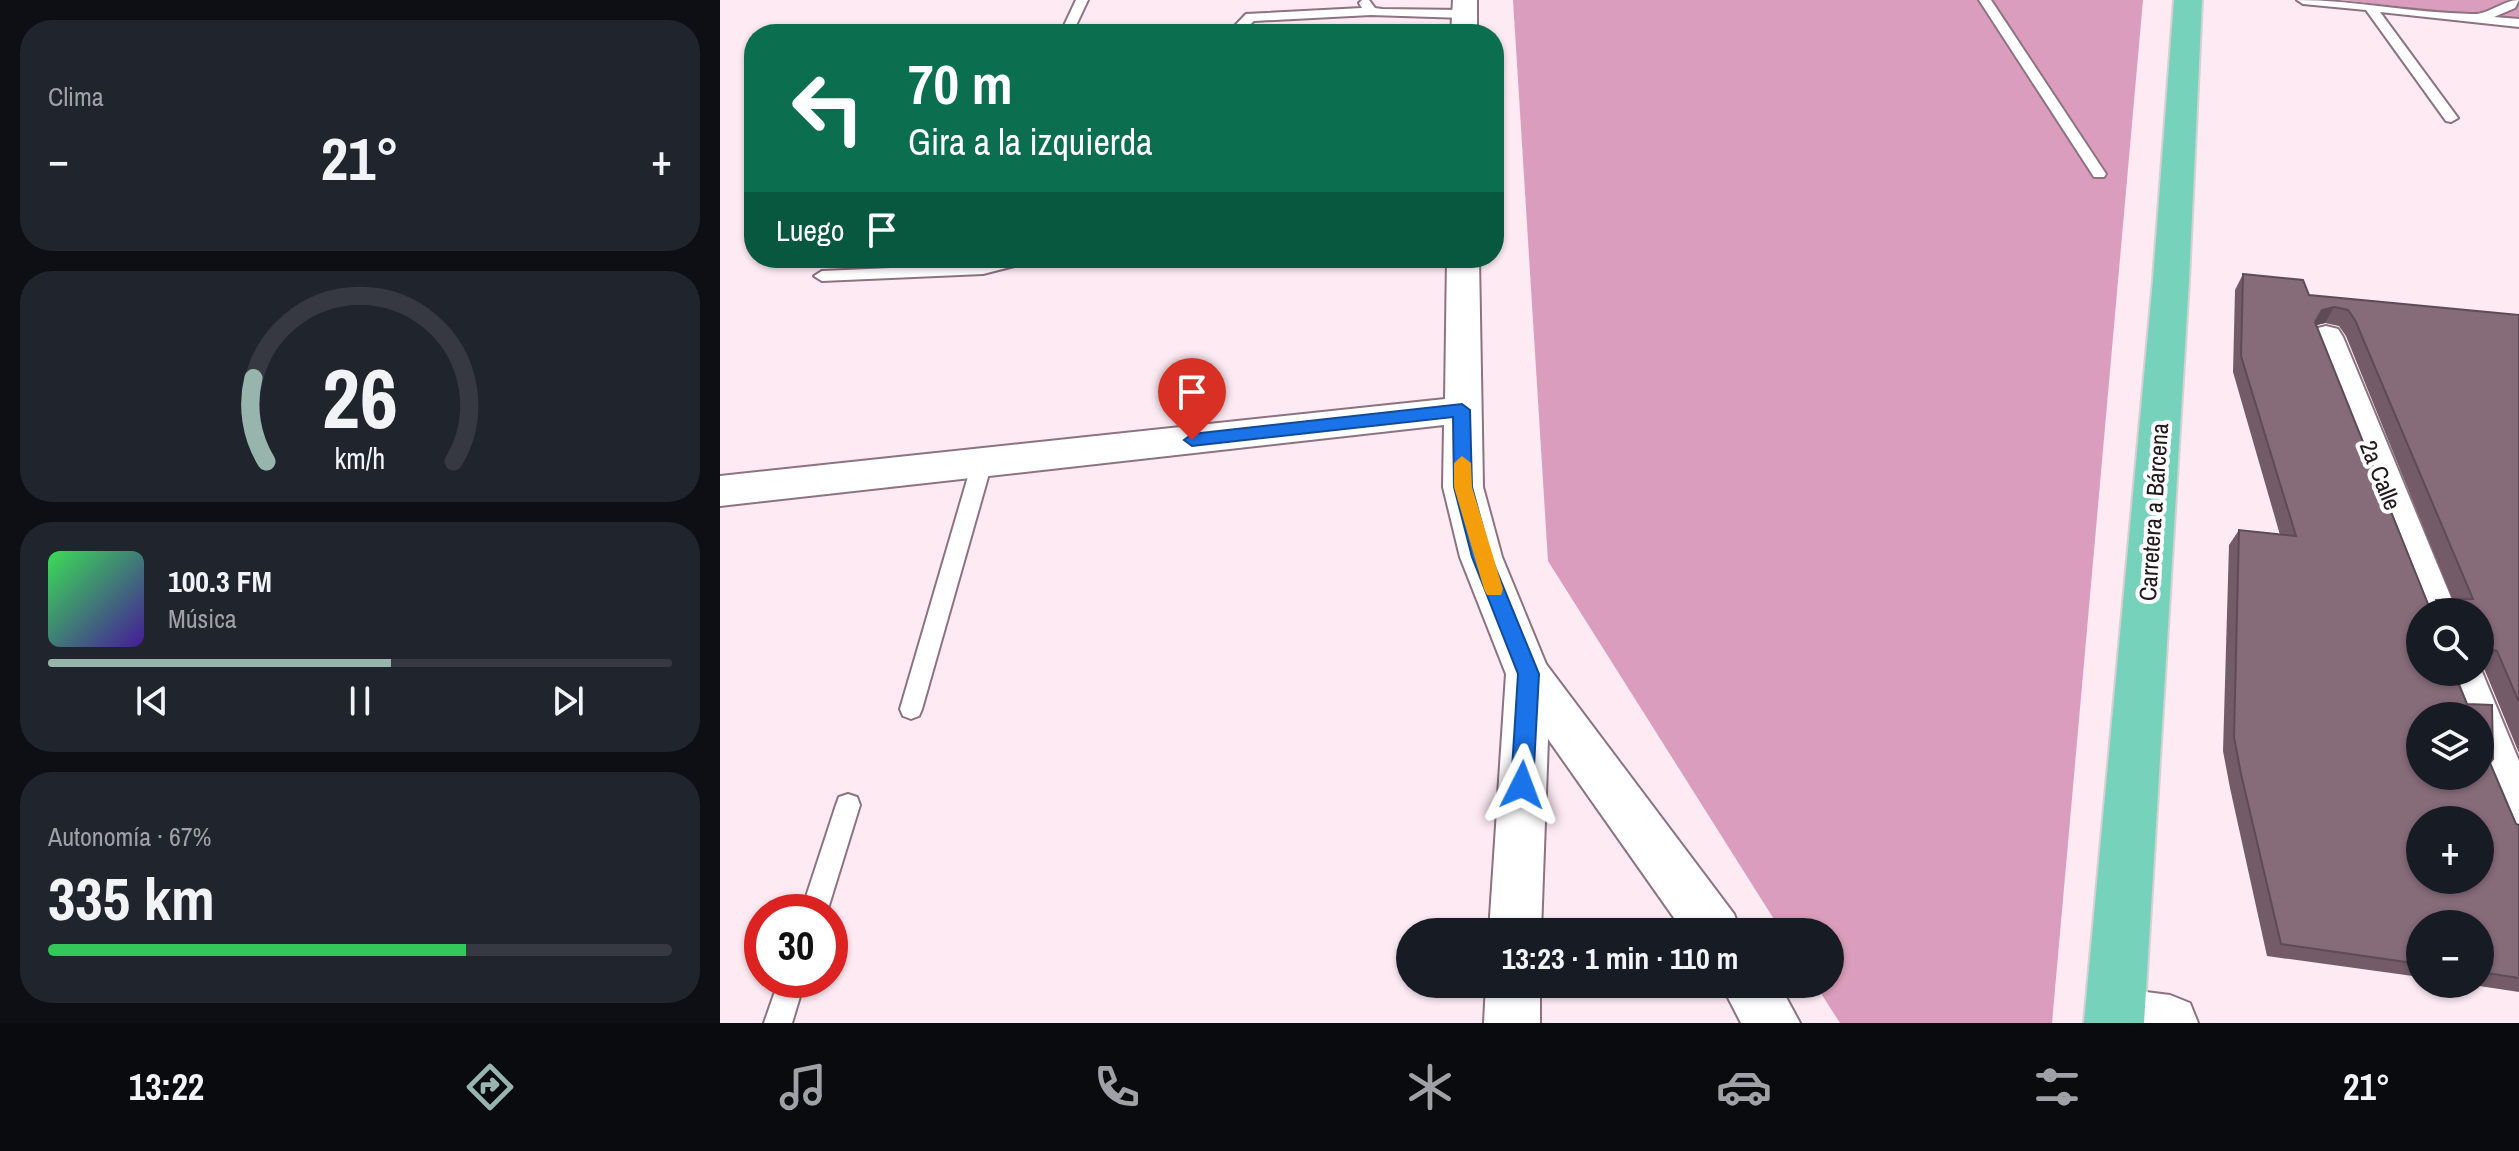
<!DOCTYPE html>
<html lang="es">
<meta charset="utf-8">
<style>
:root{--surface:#171b24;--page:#20242c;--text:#f1f3f6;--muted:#9ea1a6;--line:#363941;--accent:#97b4ad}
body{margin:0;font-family:"Archivo Narrow",sans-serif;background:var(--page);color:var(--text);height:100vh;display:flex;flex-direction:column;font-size:30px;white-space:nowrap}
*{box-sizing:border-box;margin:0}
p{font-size:26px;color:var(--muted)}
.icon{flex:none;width:44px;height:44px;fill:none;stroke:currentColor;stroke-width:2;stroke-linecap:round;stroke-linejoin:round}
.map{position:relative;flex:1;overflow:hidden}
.side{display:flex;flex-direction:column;gap:20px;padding:20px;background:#0d0f14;width:720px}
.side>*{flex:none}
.guide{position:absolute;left:24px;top:24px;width:760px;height:244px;border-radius:32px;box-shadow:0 2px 6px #0004;background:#0b6e4f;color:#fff;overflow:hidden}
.tools{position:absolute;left:1686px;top:598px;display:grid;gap:16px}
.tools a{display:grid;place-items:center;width:88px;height:88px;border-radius:50%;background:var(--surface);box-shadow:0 2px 6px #0004;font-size:40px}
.speed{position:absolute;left:24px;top:894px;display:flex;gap:16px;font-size:40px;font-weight:700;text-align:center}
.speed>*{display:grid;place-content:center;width:104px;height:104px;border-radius:50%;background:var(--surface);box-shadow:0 2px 6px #0004;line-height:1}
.speed .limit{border:12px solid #d22;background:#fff;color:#111}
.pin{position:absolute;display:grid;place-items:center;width:68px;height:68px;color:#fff;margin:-82px -34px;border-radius:50% 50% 50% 0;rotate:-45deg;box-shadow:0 0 8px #0007}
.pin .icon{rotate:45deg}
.me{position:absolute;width:88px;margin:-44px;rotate:3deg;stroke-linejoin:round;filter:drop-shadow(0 0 6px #0008)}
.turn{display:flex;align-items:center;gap:28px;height:168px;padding:0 32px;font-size:36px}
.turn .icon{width:104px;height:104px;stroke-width:2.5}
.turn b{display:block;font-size:56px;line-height:68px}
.then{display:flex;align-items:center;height:76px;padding:0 32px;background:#0003;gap:16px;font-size:30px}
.big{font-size:60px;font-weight:800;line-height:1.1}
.side .widget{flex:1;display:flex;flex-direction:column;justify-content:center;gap:12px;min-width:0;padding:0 28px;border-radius:32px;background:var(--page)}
.side .dial{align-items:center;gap:0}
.dial svg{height:208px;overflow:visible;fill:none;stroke:var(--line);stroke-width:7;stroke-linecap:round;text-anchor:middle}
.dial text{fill:var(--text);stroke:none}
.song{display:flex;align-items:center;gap:24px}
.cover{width:96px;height:96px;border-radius:12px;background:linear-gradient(135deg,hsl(130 70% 55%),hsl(260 70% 35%))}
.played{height:8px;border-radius:4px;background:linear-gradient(90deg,var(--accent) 55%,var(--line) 55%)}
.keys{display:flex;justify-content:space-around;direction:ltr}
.heat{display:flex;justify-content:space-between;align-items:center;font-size:44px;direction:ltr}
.charge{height:12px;border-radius:6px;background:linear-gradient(90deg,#34c759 67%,var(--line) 0)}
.trip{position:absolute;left:676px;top:918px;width:448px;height:80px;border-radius:40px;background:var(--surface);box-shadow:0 2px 6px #0004;font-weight:800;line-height:80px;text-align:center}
.tabs{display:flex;height:128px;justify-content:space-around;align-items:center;background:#090b0e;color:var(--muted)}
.tabs .icon{width:56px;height:56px}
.tabs .selected{color:var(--accent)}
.tabs b{font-size:36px;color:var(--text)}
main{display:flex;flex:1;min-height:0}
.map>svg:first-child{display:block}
.forest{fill:#db9dbd}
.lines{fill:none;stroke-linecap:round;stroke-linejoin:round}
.lane-casing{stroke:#8d727f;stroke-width:4}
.street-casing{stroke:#8d727f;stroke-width:4}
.primary-casing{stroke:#d3d1d2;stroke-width:4}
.lane{fill:#fff;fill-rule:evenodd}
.street{fill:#fff;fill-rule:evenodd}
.primary{fill:#77d2bb;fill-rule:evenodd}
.wall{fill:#735c68;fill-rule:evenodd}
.shaded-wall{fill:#5e4b55}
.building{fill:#866b79;stroke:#5e4b55;stroke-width:2;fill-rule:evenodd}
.route{fill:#1a73e8;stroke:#114b97;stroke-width:2}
.slow{fill:#f59e0b}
.labels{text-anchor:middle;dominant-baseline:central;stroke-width:8;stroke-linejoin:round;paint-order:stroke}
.street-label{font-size:24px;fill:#22171c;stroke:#fefefe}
</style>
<main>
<section class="side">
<div class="widget"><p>Clima</p>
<div class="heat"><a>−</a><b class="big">21°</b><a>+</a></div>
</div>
<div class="widget dial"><svg viewBox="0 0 100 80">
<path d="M14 69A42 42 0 1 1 86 69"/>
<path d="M14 69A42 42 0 0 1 9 37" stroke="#97b4ad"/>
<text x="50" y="56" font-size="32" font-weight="700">26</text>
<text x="50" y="72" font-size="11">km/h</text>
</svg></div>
<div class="widget">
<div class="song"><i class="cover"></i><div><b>100.3 FM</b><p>Música</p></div></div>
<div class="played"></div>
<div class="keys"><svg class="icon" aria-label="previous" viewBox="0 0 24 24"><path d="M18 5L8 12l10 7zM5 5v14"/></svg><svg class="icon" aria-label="pause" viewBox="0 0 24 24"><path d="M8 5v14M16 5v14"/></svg><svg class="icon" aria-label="next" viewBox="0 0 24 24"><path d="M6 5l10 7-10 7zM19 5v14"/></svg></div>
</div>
<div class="widget"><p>Autonomía · 67%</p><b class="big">335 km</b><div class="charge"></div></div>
</section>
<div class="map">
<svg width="1799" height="1023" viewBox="0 0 1799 1023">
<rect width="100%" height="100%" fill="#fdeaf3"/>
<path class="forest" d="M 793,0 L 1423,0 L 1332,1023 L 1120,1023 L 1095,984 L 1110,984 L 1110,932 L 1062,932 L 828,561 Z
M 1622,0 L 1799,0 L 1799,20 Z"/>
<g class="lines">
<defs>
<path id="lane" d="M 356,0 L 368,0 L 352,34 L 340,34 Z
M 642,0 L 649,0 L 655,8 L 662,9 L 744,10 L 750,14 L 744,18 L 651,15 L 534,21 L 520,34 L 507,34 L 526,14 L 642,8 L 639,3 Z
M 1259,0 L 1271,0 L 1386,174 L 1384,177 L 1374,177 Z
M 1577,0 C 1636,0 1693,13 1752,14 C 1769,15 1783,0 1799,0 L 1795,8 L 1774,17 L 1799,19 L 1799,27 L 1660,12 L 1738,118 L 1731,122 L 1726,121 L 1646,10 L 1583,4 Z
M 285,258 L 312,258 L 310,262 L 263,274 L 102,281 L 94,276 L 102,271 L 263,264 Z
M 262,456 L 272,463 L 202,709 L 199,716 L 191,719 L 183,716 L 180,709 L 252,463 Z
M 128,794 L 137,797 L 140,805 L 107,912 L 81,912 L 116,805 L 119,797 Z
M 59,980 L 85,980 L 72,1023 L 44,1023 Z"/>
<path id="street" d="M 733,0 L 757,0 L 757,34 L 731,34 Z
M 727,258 L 759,258 L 763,487 L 782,557 L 826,664 L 1014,914 L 1021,932 L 964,932 L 828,739 L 821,932 L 769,932 L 786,674 L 740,557 L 723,487 L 724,425 L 0,506 L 0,476 L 725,399 Z
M 1606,326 L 1618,329 L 1623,337 L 1737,612 L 1700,612 L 1700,623 L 1695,612 L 1589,337 L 1594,329 Z
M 1760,667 L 1799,761 L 1799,843 L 1782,836 L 1757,776 L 1760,776 L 1760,716 L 1734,716 L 1718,672 L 1760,672 Z
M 766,984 L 820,984 L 820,1023 L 764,1023 Z
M 1001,984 L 1059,984 L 1080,1023 L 1021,1023 Z
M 1394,988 L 1450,995 L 1470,1003 L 1478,1023 L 1369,1023 L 1366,1016 L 1375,997 Z"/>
<path id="primary" d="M 1454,0 L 1482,0 L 1469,280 L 1424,1023 L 1364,1023 L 1433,280 Z"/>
</defs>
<use href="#lane" class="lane-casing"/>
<use href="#street" class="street-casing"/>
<use href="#primary" class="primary-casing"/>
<use href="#lane" class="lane"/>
<use href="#street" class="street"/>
<use href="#primary" class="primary"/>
</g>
<path class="wall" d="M 1523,274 L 1589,295 L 1799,315 L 1799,753 L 1763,666 L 1760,666 L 1760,612 L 1700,612 L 1770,763 L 1796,824 L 1799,825 L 1799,992 L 1746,984 L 1760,984 L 1760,924 L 1700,924 L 1700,977 L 1547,956 L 1510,788 L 1503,751 L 1509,545 L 1519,530 L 1560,535 L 1513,372 L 1515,290 ZM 1605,323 L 1619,326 L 1626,336 L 1733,600 L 1716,600 L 1710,607 L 1596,325 Z"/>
<path class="shaded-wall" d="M 1614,307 L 1605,323 L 1593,326 L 1602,310 Z"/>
<path class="building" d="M 1523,274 L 1583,280 L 1589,295 L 1799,315 L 1799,702 L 1777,651 L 1773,650 L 1772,654 L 1760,654 L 1760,612 L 1700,612 L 1700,672 L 1734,672 L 1747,704 L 1772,705 L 1773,759 L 1770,763 L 1796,824 L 1799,825 L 1799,978 L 1760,972 L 1760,924 L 1700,924 L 1700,964 L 1561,944 L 1521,774 L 1514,737 L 1519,530 L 1576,536 L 1521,356 ZM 1614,307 L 1628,310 L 1635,320 L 1753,599 L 1716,600 L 1715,610 L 1710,609 L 1595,322 L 1602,310 ZM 1700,716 L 1760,716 L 1760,776 L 1700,776 ZM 1700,820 L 1760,820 L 1760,880 L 1700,880 Z"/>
<path class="route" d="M 742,404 L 750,410 L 752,487 L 771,557 L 819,674 L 813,785 L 810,792 L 802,795 L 794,792 L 791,785 L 798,674 L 752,557 L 734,487 L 733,417 L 472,446 L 464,440 L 472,434 Z"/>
<path class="slow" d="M 742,456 L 751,463 L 752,487 L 783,589 L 781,595 L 767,595 L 764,589 L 734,487 L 734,463 Z"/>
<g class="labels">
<g class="street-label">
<text transform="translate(1661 475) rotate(68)">2a Calle</text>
<text transform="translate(1433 512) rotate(-86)">Carretera a Bárcena</text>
</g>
</g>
</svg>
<div class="tools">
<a><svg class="icon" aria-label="search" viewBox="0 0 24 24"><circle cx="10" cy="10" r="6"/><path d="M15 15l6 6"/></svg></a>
<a><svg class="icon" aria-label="layers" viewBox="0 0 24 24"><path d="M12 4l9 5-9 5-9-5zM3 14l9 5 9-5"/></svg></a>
<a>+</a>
<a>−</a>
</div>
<div class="speed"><div class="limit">30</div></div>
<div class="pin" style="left:472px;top:440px;background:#d93025"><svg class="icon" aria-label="arrive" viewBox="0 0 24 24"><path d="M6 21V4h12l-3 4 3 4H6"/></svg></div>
<svg class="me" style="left:802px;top:785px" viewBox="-20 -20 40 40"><path d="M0-17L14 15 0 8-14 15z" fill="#1a73e8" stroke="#fff" stroke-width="4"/></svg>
<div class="trip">13:23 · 1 min · 110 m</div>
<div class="guide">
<div class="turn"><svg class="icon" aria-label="left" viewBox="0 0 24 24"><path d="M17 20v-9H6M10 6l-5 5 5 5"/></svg><div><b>70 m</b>Gira a la izquierda</div></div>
<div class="then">Luego<svg class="icon" aria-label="arrive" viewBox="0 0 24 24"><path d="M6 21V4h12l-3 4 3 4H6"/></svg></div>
</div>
</div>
</main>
<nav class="tabs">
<b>13:22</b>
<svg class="icon selected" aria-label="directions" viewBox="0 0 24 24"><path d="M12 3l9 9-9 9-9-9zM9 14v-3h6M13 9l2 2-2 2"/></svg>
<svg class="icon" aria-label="music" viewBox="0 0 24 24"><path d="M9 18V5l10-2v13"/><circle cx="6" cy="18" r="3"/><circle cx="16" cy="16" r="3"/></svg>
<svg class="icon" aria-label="phone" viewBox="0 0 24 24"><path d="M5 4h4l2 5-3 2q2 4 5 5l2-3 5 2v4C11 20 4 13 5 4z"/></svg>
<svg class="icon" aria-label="climate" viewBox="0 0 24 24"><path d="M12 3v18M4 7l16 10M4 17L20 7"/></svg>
<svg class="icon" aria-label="car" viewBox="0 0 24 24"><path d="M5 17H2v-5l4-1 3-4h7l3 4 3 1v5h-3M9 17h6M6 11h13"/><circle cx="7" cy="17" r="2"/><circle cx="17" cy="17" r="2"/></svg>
<svg class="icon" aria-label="filters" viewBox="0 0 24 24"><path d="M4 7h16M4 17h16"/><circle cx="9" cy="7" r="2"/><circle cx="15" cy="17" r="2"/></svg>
<b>21°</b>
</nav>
